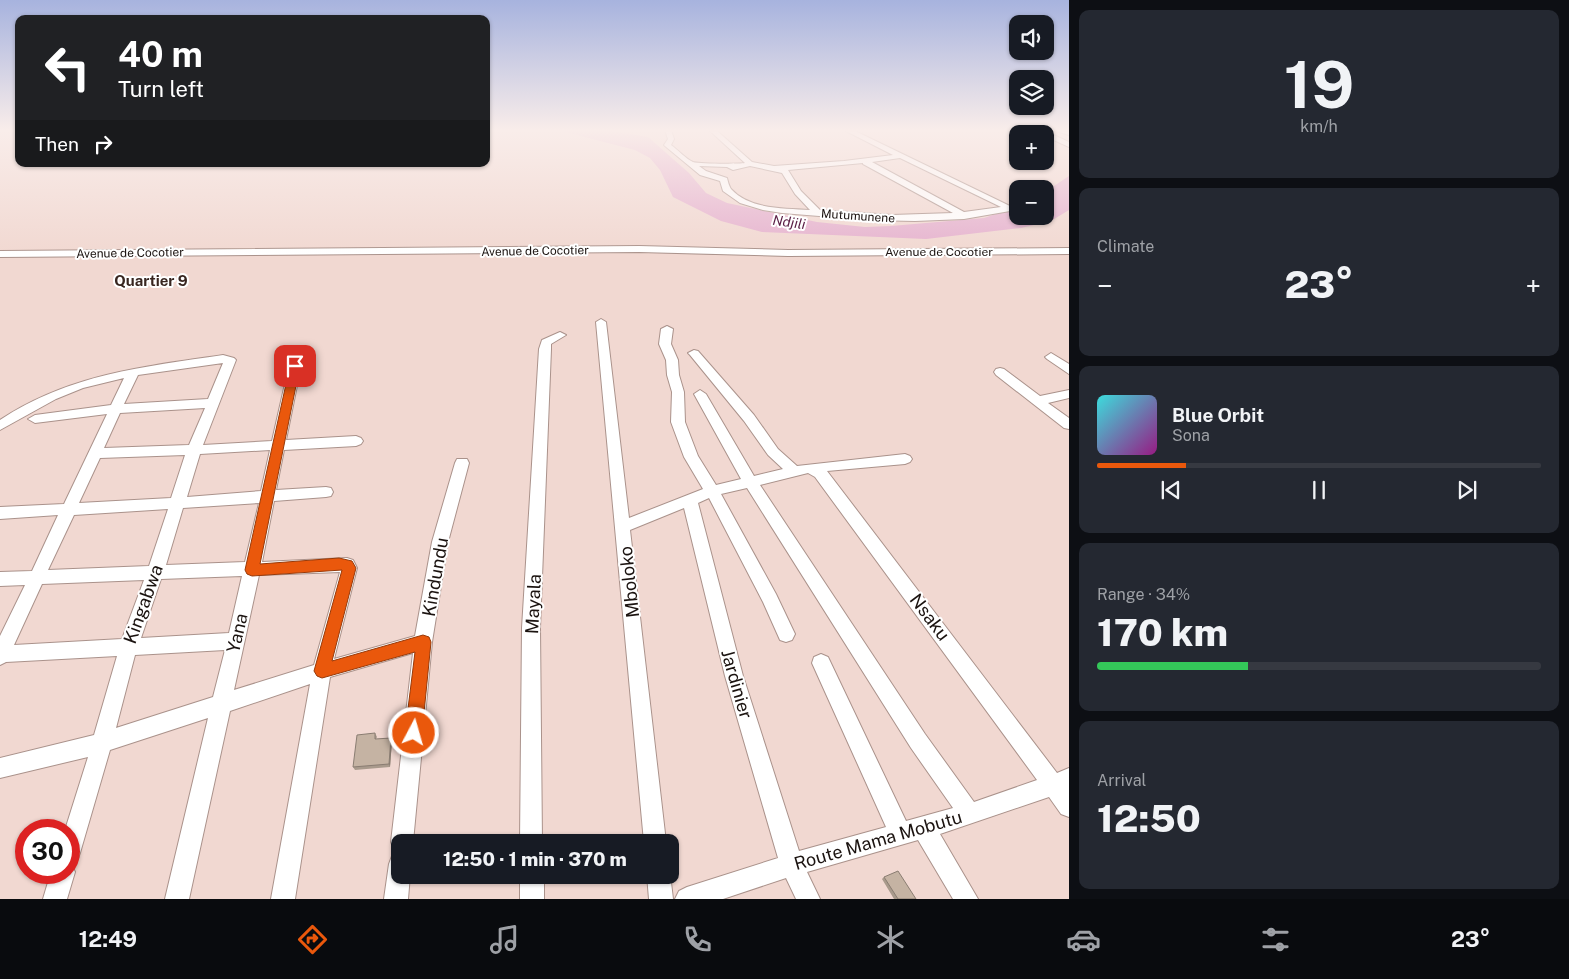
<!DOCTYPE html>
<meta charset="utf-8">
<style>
:root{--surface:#171b24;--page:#242831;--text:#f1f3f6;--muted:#9ea1a6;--line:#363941;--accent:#ea580c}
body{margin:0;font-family:"Public Sans",sans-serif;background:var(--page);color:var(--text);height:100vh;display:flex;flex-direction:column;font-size:19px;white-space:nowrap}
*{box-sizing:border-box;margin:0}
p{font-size:16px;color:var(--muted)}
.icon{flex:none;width:28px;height:28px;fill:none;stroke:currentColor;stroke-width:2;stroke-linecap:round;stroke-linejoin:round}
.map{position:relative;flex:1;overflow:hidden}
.panel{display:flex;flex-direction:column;gap:10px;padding:10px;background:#0d0f14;width:500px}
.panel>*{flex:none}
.top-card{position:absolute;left:15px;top:15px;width:475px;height:152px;border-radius:10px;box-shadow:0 1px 4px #0004;background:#202124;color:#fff;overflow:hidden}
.buttons{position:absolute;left:1009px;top:15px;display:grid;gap:10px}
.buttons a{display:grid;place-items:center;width:45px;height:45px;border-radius:10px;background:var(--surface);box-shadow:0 1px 4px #0004;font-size:25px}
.speed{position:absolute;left:15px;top:819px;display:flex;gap:10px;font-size:25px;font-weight:700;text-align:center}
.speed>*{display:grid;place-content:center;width:65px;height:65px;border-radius:50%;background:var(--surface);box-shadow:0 1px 4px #0004;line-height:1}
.speed .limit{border:8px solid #d22;background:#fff;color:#111}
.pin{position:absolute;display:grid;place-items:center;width:42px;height:42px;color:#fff;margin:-21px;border-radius:10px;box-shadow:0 2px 8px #0006}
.me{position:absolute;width:55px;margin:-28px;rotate:6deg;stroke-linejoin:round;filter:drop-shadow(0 0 4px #0008)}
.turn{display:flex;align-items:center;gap:18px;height:105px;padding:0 20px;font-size:22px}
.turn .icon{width:65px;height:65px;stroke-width:2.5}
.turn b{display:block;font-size:35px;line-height:42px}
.then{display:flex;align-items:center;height:48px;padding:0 20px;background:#0003;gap:10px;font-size:19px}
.big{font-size:38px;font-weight:800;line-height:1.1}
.panel .widget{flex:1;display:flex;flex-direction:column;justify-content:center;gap:8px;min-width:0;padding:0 18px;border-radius:10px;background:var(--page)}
.panel .dial{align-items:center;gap:0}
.dial b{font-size:65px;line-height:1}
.song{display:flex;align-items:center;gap:15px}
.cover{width:60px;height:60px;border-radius:8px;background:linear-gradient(135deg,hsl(180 70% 55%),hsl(310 70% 35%))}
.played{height:5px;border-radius:2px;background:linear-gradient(90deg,var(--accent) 20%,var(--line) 20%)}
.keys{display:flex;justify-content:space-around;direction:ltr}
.heat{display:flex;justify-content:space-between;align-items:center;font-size:28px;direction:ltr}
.charge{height:8px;border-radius:4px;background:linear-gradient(90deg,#34c759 34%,var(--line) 0)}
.trip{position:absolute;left:391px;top:834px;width:288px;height:50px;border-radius:10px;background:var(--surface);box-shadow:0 1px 4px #0004;font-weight:800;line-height:50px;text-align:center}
.menu{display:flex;height:80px;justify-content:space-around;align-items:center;background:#090b0e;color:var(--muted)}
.menu .icon{width:35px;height:35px}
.menu .selected{color:var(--accent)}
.menu b{font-size:22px;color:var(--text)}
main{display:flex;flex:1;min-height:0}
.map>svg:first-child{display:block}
.water{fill:#e5b1ce}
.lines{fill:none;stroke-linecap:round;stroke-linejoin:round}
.minor-casing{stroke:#aa928b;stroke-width:2}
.minor{fill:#fff;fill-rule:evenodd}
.wall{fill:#a99a8c}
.shaded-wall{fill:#8a7d72}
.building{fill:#c5b3a3;stroke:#8a7d72}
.route{fill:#ea580c;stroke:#983908}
.labels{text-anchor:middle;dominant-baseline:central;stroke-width:4;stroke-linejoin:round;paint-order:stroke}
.far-street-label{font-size:12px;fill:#1b1310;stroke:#fff}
.far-water-label{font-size:14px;font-style:italic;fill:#591d44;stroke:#fff}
.far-quarter-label{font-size:15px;font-weight:bold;fill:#382620;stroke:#fff}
.near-street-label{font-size:18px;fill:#1b1310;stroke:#fff}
</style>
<main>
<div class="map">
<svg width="1069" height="899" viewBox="0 0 1069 899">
<rect width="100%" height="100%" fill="#f1d8d1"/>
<path class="water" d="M 558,130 L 605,130 L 648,137 L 689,173 L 706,193 L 727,203 L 817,222 L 865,227 L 891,226 L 984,218 L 1017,207 L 1018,216 L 1045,216 L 1045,192 L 1069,176 L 1069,210 L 1051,221 L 1021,228 L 926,239 L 762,232 L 721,221 L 673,197 L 660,170 L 650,158 L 635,150 Z"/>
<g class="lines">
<defs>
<path id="minor" d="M 665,130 L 671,130 L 674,139 L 671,145 C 677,149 686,159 693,162 C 699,164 739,164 745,163 L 709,130 L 716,130 L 752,162 L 774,166 L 844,161 L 893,155 L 844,130 L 853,130 L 1014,208 L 1010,211 L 964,219 L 915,221 L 869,220 L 782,213 L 763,210 L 740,203 L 723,191 L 720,181 L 700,175 L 665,146 L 664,145 L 668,139 ZM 900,158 L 1001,207 L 964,212 L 872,162 ZM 863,163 L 863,164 L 953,213 L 892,215 L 820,210 L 801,191 L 788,170 ZM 699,166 L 727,167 L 733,170 L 750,166 L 782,173 L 795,194 L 810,210 C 785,208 750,210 731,189 C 729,186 728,182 727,178 L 706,171 Z
M 1014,130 L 1023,130 L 1029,134 L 1020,134 Z
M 1034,130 L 1043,130 L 1069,142 L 1069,147 L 1045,136 L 1045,134 L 1040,134 Z
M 1055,130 L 1069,131 L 1069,135 L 1056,131 Z
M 639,246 L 788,250 L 1069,248 L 1069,254 L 788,256 L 639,252 L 0,257 L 0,251 Z
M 601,319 L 606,322 L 629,518 L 703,489 L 684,457 L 671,422 L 672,392 L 667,375 L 666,360 L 659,344 L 661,329 L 667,326 L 673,329 L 671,344 L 678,360 L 679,375 L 684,392 L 685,422 L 698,456 L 716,485 L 741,479 L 694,394 L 700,390 L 706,394 L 754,476 L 783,469 L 768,455 L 744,421 L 690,355 L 688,353 L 694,350 L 698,351 L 754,415 L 778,449 L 797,466 L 905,454 L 910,456 L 912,459 L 910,462 L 905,464 L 827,471 L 1057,773 L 1069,768 L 1069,817 L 1061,814 L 1049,797 L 940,834 L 978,899 L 953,899 L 918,840 L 807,872 L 820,899 L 796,899 L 786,878 L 723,899 L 675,899 L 679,891 L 687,887 L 778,858 L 725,676 L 684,508 L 630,530 L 666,842 L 644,842 L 596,322 ZM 808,473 L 815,477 L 1037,780 L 974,802 L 925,734 L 760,485 ZM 747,488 L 911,748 L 953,808 L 906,821 L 828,657 L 821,654 L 814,657 L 812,663 L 886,827 L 799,851 L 743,676 L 698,503 L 709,498 L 763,602 L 780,640 L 786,642 L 792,640 L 795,634 L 776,594 L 721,494 Z
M 560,332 L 566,335 L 551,344 L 551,349 L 540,628 L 542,842 L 520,842 L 522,628 L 539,349 L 542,340 Z
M 1051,353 L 1069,364 L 1069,374 L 1047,359 L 1045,357 Z
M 223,355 L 234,358 L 236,360 L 203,445 L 272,441 L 289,366 L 295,362 L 301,366 L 286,440 L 356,436 L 361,438 L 363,441 L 361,444 L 356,446 L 284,450 L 276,490 L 326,487 L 331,488 L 333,492 L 331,496 L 326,497 L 274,501 L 262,562 L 347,558 L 353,560 L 357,568 L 334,659 L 415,636 L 432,542 L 455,463 L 457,459 L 467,459 L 469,463 L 448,542 L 432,642 L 413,842 L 400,842 L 400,852 L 394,850 L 391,842 L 413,653 L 330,677 L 295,899 L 271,899 L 310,684 L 230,711 L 189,899 L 165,899 L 208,718 L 110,750 L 80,853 L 77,861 L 71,864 L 75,872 L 67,899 L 43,899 L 51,872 L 69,872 L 69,830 L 65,830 L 88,757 L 0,778 L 0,758 L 94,735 L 117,656 L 6,662 L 0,665 L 0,636 L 25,585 L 0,586 L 0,572 L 32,571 L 58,515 L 0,519 L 0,507 L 64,504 L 107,414 L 35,423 L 28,419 L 35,415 L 111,405 L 124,378 L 83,388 L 56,399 L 0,430 L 0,420 C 69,374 143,367 223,355 ZM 223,363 L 208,399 L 124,404 L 138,375 ZM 205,408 L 189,445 L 104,448 L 120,413 ZM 270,450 L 261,491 L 187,497 L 200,454 ZM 185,455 L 171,498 L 79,503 L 100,458 ZM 259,503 L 245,562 L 166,565 L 183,508 ZM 168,509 L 149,566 L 48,570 L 74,515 ZM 340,572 L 314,665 L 234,690 L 259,575 ZM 242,576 L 229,633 L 141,638 L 161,579 ZM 144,580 L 122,639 L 14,645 L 42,584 ZM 225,650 L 213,697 L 116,728 L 135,655 Z
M 1000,368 L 1004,369 L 1040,396 L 1069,390 L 1069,398 L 1048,403 L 1069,418 L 1069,429 L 1064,428 L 996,375 L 994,372 L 996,369 Z
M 400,853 L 400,875 L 410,875 L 408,899 L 384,899 L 389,864 L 392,856 Z
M 670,874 L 673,899 L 649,899 L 647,875 Z
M 520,875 L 544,875 L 544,899 L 520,899 Z"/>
</defs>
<use href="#minor" class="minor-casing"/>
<use href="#minor" class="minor"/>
</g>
<path class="wall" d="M 375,733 L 377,737 L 376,739 L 392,741 L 390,767 L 355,770 L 353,767 Z
M 884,877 L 916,899 L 894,899 L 882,879 Z"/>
<path class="shaded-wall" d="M 391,738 L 392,741 L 390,767 L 389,764 Z"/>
<path class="building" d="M 375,733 L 375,739 L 391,738 L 389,764 L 353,767 L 357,735 Z
M 898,871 L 916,899 L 898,899 L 884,877 Z"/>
<linearGradient id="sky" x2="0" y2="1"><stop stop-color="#a7b3de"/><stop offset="0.51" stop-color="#f9edea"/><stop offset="1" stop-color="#f9edea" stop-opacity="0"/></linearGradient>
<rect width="1069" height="256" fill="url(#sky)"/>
<path class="route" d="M 295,363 L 300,366 L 260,564 L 339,558 L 352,561 L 356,568 L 332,661 L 423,635 L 429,637 L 431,642 L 422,733 L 419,739 L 414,742 L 408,739 L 405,733 L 415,652 L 322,678 L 317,676 L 314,671 L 342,570 L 252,576 L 247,574 L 245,570 L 290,366 Z"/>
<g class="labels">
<g class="far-street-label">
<text transform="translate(858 216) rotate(4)">Mutumunene</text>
<text transform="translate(535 251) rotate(-1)">Avenue de Cocotier</text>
<text x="939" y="252">Avenue de Cocotier</text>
<text transform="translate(130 253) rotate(-1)">Avenue de Cocotier</text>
</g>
<g class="far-water-label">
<text transform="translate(789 222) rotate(8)">Ndjili</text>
</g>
<g class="far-quarter-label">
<text x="151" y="280">Quartier 9</text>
</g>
<g class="near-street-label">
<text transform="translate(435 577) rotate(-80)">Kindundu</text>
<text transform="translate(629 582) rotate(-96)">Mboloko</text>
<text transform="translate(143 604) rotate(-70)">Kingabwa</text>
<text transform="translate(533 604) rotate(-87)">Mayala</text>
<text transform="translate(930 617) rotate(53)">Nsaku</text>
<text transform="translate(237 633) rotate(-77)">Yana</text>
<text transform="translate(737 684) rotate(74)">Jardinier</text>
<text transform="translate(878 840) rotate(-16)">Route Mama Mobutu</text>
</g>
</g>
</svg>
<div class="buttons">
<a><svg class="icon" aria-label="sound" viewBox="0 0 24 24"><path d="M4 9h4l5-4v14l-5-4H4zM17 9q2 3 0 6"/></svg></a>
<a><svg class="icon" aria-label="layers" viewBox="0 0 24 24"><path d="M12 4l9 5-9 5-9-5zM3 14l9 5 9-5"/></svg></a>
<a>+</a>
<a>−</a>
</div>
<div class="speed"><div class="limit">30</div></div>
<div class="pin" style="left:295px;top:366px;background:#d93025"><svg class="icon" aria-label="arrive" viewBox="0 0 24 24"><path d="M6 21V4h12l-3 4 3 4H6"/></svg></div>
<svg class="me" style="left:414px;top:733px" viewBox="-20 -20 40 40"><circle r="17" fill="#ea580c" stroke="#fff" stroke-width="3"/><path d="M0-11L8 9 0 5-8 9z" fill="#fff"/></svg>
<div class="trip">12:50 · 1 min · 370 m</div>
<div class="top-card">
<div class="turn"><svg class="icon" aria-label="left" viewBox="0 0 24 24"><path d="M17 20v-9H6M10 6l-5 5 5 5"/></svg><div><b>40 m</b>Turn left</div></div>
<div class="then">Then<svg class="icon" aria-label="right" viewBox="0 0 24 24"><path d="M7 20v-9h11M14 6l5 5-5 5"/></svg></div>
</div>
</div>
<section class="panel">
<div class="widget dial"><b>19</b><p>km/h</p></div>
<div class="widget"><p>Climate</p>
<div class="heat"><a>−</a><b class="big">23°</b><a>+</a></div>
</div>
<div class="widget">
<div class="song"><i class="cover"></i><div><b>Blue Orbit</b><p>Sona</p></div></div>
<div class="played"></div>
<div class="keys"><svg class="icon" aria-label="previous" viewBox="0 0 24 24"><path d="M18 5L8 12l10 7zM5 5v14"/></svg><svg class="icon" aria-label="pause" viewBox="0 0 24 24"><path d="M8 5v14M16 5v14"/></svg><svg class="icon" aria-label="next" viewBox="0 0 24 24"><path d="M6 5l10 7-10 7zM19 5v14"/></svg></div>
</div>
<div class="widget"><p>Range · 34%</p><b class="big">170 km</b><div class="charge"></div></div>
<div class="widget"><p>Arrival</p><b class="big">12:50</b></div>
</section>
</main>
<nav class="menu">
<b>12:49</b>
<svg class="icon selected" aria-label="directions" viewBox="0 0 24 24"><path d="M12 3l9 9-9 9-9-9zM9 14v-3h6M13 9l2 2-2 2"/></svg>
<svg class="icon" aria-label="music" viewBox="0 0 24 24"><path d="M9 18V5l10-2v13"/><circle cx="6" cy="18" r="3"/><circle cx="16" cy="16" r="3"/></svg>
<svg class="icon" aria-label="phone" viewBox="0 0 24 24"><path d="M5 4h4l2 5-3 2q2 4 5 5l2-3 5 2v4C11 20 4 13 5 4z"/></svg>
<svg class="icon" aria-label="climate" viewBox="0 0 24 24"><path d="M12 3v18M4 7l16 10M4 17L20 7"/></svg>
<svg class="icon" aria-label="car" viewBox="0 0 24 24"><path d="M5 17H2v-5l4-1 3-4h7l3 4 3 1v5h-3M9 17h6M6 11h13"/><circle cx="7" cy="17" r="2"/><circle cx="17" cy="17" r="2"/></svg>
<svg class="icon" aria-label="filters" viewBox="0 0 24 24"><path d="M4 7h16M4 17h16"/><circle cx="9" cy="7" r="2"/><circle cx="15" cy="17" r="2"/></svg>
<b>23°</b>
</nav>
